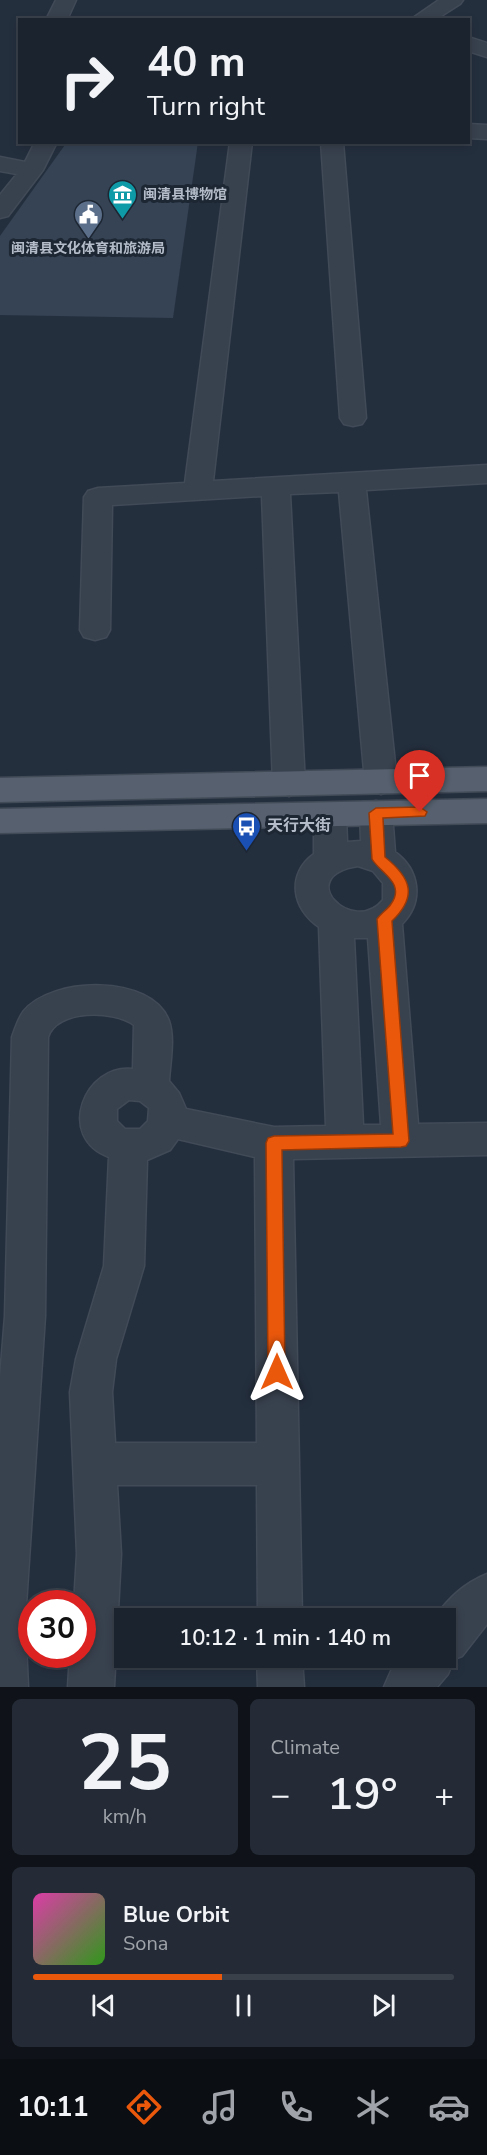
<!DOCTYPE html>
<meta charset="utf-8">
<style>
:root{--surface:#1b232e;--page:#242b36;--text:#f1f3f6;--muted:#a0a4aa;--line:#39404a;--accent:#ea580c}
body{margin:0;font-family:"Nunito Sans","Noto Sans SC",sans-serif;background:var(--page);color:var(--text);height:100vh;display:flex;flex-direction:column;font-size:22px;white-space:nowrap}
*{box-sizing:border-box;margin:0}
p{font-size:20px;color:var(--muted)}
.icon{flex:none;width:33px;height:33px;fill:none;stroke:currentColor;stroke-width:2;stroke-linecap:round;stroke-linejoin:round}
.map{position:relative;height:1687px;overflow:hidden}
.details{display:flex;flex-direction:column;gap:12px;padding:12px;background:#0f1319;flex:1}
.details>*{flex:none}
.guide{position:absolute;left:18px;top:18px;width:452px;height:126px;border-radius:0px;box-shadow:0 3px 9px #0003,0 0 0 2px var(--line);background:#1b232e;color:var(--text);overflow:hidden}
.speed{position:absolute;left:18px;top:1590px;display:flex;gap:12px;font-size:30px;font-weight:700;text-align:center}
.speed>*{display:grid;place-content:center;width:78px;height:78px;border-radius:50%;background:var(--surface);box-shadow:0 3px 9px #0003,0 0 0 2px var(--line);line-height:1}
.speed .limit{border:9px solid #d22;background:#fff;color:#111}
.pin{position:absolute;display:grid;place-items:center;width:51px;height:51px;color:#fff;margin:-62px -26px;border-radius:50% 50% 50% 0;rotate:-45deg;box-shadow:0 0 6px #0007}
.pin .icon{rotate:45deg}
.me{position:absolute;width:66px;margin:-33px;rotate:0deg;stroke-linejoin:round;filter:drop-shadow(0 0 4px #0008)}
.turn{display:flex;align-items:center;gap:21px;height:126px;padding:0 30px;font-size:27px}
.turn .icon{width:78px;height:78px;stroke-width:2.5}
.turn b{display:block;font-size:42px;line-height:51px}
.big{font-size:45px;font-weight:600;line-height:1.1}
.details .widget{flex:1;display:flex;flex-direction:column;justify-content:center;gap:9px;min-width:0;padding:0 21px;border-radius:9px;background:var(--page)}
.details .dial{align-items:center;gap:0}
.dial b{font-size:78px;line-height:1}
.song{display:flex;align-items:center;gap:18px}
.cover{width:72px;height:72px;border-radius:9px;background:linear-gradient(135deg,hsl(320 70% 55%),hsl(110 70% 35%))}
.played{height:6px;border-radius:3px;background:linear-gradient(90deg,var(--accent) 45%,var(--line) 45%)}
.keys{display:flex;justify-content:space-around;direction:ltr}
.heat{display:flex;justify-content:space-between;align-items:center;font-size:33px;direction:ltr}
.details .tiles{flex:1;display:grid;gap:12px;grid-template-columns:1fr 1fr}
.widget:last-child{grid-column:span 2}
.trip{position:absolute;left:114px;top:1608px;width:342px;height:60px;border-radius:0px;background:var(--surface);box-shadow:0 3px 9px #0003,0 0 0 2px var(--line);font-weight:600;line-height:60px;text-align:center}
.dock{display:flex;height:96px;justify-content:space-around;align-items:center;background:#0b0e12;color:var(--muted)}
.dock .icon{width:42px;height:42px}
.dock .selected{color:var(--accent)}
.dock b{font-size:27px;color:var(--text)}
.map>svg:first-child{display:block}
.building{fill:#364354}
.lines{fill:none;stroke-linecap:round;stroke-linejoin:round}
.minor-casing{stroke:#414a57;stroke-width:3}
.major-casing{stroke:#414a57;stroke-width:3}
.minor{fill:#38414e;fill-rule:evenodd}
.major{fill:#56606e;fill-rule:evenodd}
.route{fill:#ea580c;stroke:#983908;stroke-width:1.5}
.labels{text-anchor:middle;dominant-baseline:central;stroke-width:6;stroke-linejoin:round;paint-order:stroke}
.far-poi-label{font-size:14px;font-weight:bold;fill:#b4bcc9;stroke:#1d2633;text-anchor:start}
.poi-label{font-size:16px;font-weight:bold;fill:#b4bcc9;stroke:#1d2633;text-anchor:start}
</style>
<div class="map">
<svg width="487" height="1687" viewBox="0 0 487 1687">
<rect width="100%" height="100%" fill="#242f3e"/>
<path class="building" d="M 67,142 L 198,142 L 173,318 L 0,315 L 0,236 Z"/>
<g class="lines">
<defs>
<path id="minor" d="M 56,0 L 76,0 L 67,20 L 46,20 Z
M 439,0 L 463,0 L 460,4 L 435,20 L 410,20 Z
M 468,37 L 487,43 L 487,57 L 468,51 Z
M 468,124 L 487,125 L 487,139 L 468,138 Z
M 35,142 L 57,142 L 43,170 L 8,216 L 0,218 L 0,195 L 17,174 L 0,171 L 0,157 L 25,162 Z
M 230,142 L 252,142 L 213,481 L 487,465 L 487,483 L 366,490 L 397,782 L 392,790 L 381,794 L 370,790 L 365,782 L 339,492 L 290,494 L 305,784 L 300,792 L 289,796 L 278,792 L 273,784 L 262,496 L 112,505 L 110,630 L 106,637 L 95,640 L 84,637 L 80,630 L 84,497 L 88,491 L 98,488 L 185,483 Z
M 321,142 L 343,142 L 366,418 L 362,424 L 353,426 L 344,424 L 340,418 Z
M 376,801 L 388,804 L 392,813 L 395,852 C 420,870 424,902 402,924 L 418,1124 L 487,1123 L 487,1155 L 293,1159 L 302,1618 L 258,1618 L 257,1485 L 117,1485 L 121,1554 L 114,1687 L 68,1687 L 70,1654 L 82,1654 L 82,1604 L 74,1604 L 77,1554 L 70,1392 L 76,1359 L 104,1266 L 109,1157 C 55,1137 85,1063 133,1069 L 134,1025 C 114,1010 57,1009 48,1037 L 45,1316 L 25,1621 L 28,1687 L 0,1687 L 0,1378 L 5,1316 L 12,1037 C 15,1029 18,1019 23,1012 C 51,976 152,974 169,1021 C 175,1038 170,1063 169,1081 L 179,1093 L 186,1109 L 274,1127 L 326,1126 L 319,927 C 292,909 286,874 314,854 L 314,815 L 318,806 L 330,803 L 342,806 L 346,815 L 347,842 L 361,841 L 360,813 L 364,804 ZM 358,866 L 373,871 L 383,883 L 383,900 C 353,937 292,876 358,866 ZM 354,938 L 368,938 L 381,1125 L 363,1125 ZM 129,1100 L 140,1101 L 149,1108 L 148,1121 L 140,1129 L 125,1129 L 117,1121 L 117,1109 ZM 178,1139 L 255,1157 L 257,1443 L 115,1443 L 112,1392 L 116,1359 L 144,1266 L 147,1160 L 170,1150 Z
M 487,1574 L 487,1624 L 462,1656 L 454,1659 L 448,1674 L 437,1687 L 384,1687 L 391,1671 L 402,1658 L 446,1658 L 446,1618 L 434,1618 C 449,1598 463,1584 487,1574 Z
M 257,1658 L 302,1658 L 304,1687 L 258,1687 Z"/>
<path id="major" d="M 487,767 L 487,791 L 0,802 L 0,778 Z
M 487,799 L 487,823 L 0,833 L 0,809 Z"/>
</defs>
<use href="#minor" class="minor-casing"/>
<use href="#major" class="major-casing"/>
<use href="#minor" class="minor"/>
<use href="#major" class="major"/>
</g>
<path class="route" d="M 420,807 L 427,812 L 425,816 L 383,818 L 385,857 C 411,878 418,896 392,921 L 409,1141 L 406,1146 L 401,1147 L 282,1150 L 285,1372 L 283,1378 L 277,1381 L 271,1378 L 268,1372 L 266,1143 L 268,1138 L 274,1136 L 393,1134 L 377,919 C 381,913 387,910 391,904 C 406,883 380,873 372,859 L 369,813 L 376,808 Z"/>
<defs>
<symbol id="museum-pin" viewBox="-11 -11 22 30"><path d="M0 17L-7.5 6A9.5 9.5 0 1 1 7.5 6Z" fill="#0f9aa8" stroke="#1d2633"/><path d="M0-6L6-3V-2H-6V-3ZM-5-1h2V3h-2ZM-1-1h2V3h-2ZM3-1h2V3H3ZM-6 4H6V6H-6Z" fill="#fff"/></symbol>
<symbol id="civic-pin" viewBox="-11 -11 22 30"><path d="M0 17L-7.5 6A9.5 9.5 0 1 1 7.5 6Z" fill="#5c6f8a" stroke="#1d2633"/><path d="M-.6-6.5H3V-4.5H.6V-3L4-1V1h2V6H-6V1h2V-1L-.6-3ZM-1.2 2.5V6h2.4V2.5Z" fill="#fff"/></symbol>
<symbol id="bus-pin" viewBox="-11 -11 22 30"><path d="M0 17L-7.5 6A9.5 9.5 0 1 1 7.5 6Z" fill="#1a4fb4" stroke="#1d2633"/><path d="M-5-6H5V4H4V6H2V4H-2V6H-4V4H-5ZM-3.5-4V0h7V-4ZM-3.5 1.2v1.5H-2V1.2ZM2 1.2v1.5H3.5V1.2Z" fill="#fff"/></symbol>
</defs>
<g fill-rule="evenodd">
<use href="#museum-pin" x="106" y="178" width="33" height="45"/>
<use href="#civic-pin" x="72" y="198" width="33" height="45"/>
<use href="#bus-pin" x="230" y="810" width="33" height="45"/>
</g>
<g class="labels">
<g class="far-poi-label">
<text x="143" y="194">闽清县博物馆</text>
<text x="88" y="248" text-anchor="middle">闽清县文化体育和旅游局</text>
</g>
<g class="poi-label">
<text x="267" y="826">天行大街</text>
</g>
</g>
</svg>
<div class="speed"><div class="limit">30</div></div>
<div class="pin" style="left:420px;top:812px;background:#d93025"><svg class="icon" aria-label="arrive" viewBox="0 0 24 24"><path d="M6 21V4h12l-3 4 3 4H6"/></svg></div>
<svg class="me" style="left:277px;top:1372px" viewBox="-20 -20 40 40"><path d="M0-17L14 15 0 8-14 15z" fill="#ea580c" stroke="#fff" stroke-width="4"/></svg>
<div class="trip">10:12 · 1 min · 140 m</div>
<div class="guide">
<div class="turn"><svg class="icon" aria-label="right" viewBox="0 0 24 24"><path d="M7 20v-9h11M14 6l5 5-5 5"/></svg><div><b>40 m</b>Turn right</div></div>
</div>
</div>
<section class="details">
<div class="tiles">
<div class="widget dial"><b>25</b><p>km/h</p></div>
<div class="widget"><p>Climate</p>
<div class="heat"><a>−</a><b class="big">19°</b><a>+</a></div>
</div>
<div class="widget">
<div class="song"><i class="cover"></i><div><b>Blue Orbit</b><p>Sona</p></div></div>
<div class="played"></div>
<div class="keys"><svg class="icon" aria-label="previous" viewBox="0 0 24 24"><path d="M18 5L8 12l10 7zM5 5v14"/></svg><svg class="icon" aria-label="pause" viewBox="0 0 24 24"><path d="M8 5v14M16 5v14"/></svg><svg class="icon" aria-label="next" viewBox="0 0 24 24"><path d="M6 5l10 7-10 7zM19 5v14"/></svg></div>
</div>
</div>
</section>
<nav class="dock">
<b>10:11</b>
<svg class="icon selected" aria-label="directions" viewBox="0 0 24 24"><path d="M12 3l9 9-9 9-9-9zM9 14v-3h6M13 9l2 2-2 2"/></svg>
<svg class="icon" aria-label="music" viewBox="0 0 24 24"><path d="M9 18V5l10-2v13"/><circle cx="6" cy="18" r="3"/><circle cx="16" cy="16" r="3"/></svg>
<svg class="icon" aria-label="phone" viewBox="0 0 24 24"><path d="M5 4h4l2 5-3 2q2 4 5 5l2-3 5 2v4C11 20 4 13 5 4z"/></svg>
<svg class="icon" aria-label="climate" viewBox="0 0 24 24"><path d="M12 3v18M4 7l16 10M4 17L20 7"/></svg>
<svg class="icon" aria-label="car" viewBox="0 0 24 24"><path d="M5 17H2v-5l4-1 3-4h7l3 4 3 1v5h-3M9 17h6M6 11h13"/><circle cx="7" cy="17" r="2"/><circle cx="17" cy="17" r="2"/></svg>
</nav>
